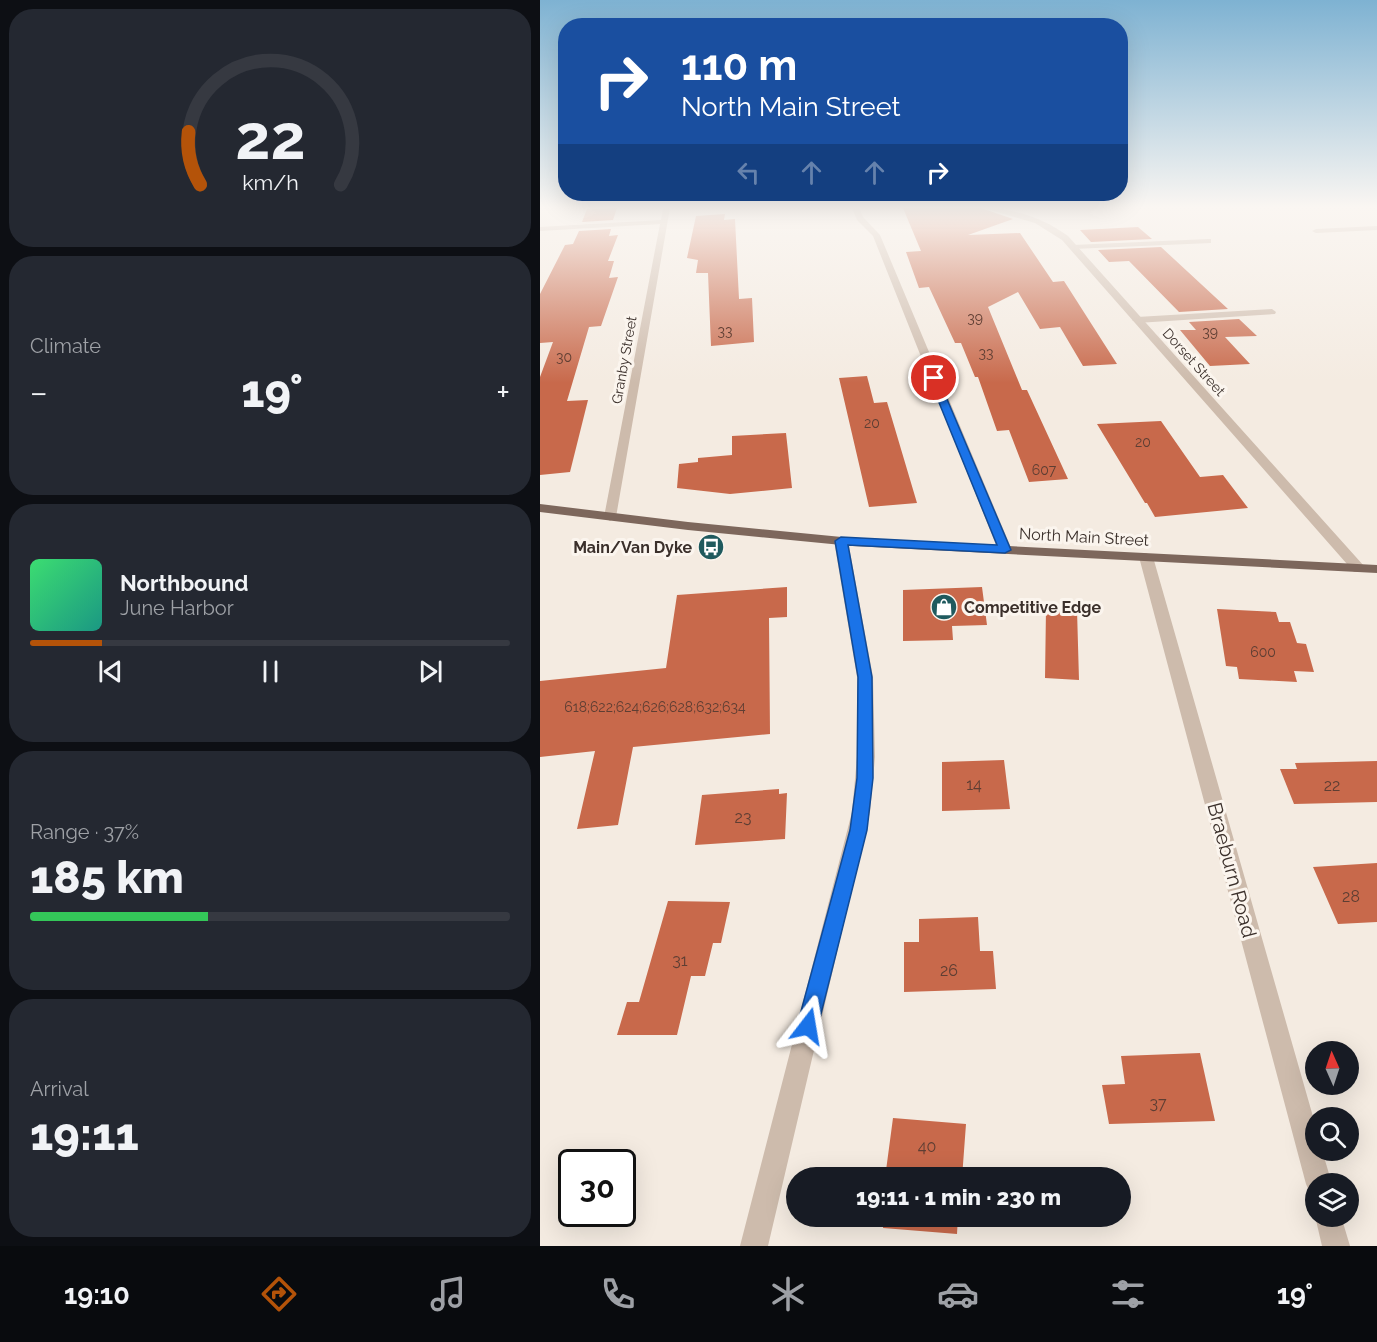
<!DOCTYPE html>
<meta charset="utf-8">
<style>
:root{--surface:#171b24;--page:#242831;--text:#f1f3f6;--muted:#9ea1a6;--line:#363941;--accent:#b45309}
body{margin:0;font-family:Raleway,sans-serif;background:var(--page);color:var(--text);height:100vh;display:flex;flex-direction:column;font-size:22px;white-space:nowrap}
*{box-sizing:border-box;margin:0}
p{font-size:20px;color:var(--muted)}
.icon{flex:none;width:33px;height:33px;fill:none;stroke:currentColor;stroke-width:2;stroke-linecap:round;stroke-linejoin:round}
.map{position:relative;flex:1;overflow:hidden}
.drawer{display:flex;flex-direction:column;gap:9px;padding:9px;background:#0d0f14;width:540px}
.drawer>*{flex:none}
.top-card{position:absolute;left:18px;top:18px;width:570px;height:183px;border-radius:24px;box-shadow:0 6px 24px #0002;background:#1a4fa0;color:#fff;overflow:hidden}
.needle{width:39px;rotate:357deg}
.controls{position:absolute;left:765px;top:1041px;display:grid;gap:12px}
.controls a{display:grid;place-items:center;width:54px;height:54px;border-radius:50%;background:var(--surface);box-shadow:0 6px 24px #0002;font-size:30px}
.speed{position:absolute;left:18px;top:1149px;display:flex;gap:12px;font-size:30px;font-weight:700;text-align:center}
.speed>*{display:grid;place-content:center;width:78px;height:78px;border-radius:50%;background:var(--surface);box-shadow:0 6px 24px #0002;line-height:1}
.speed .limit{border:3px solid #111;border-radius:9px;background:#fff;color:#111}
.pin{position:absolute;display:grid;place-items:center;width:51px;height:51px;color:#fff;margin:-26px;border:3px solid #fff;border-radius:50%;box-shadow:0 2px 6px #0007}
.me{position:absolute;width:66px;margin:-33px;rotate:14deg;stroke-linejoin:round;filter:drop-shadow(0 0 4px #0008)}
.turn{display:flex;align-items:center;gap:21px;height:126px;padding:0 24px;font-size:27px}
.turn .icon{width:78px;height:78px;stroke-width:2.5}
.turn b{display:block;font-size:42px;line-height:51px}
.lanes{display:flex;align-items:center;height:57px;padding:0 24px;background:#0003;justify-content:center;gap:30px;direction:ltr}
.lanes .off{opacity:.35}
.big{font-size:45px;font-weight:800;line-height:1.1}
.drawer .widget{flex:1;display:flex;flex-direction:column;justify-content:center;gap:9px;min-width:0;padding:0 21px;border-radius:24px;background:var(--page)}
.drawer .dial{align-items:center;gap:0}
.dial svg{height:156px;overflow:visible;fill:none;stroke:var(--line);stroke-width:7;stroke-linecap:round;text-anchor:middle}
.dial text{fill:var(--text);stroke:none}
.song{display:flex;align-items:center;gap:18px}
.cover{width:72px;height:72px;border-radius:9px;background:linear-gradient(135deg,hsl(140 70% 55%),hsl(170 70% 35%))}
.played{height:6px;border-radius:3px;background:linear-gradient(90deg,var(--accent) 15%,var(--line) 15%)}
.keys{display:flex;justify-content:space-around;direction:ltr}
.heat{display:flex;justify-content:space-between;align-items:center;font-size:33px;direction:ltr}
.charge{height:9px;border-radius:4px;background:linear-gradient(90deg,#34c759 37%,var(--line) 0)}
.trip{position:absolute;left:246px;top:1167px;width:345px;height:60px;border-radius:30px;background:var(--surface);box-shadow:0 6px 24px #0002;font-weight:800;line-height:60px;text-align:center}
.menu{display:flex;height:96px;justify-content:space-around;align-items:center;background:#090b0e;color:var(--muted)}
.menu .icon{width:42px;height:42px}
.menu .selected{color:var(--accent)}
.menu b{font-size:27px;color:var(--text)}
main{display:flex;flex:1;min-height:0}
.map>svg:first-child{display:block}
.building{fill:#c8694b}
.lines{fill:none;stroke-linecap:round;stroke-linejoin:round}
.minor{fill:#cdbbac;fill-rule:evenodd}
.tertiary{fill:#cdbbac;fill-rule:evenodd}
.primary{fill:#7d675c;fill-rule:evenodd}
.route{fill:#1a73e8;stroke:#114b97;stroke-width:1.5}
.labels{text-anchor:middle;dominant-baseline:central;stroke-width:6;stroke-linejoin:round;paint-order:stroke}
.number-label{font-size:14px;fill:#5e3e33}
.far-street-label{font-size:14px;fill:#3b302b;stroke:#fbf5ee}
.street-label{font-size:16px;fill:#3b302b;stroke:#fbf5ee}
.poi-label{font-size:16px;font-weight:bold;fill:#3b302b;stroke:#fbf5ee;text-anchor:end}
.near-number-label{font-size:16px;fill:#5e3e33}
.near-street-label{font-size:20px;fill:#3b302b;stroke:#fbf5ee}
</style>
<main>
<section class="drawer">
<div class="widget dial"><svg viewBox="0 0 100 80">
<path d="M14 69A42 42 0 1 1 86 69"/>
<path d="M14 69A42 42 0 0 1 8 42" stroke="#b45309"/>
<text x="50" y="56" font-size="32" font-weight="700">22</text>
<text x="50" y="72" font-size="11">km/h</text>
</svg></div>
<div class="widget"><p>Climate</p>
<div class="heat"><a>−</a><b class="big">19°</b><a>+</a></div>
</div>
<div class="widget">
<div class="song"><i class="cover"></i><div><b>Northbound</b><p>June Harbor</p></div></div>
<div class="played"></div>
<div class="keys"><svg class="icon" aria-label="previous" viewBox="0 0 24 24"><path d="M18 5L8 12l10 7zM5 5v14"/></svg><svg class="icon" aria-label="pause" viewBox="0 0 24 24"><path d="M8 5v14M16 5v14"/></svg><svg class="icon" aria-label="next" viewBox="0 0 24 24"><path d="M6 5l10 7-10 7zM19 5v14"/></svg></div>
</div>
<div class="widget"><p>Range · 37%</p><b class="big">185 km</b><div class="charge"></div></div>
<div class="widget"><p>Arrival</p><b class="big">19:11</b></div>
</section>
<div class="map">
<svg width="837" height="1246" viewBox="0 0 837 1246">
<rect width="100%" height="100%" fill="#f4ebe1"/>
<path class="building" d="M 77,208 L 73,220 L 42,222 L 47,209 Z
M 363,208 L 441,208 L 473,219 L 428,235 L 480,233 L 513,282 L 524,281 L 577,364 L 543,366 L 520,327 L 500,329 L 478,292 L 448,307 L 482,390 L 487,390 L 528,479 L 489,482 L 469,430 L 457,431 L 438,377 L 435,377 L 421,343 L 415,343 L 389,287 L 379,288 L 366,252 L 381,251 Z
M 185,214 L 184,220 L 195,219 L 199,299 L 212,298 L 214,342 L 171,346 L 168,273 L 156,273 L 158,260 L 147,258 L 156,216 Z
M 598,227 L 612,239 L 551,242 L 540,230 Z
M 71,229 L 69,236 L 78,235 L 68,261 L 74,261 L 69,278 L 78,277 L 61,326 L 49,327 L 27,401 L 48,400 L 30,472 L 0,475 L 0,377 L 13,342 L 0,343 L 0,294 L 25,245 L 33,244 L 39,231 Z
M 621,247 L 688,309 L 639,312 L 589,261 L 569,262 L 558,250 Z
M 699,319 L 717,336 L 685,337 L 710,364 L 670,366 L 640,330 L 656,330 L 649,322 Z
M 327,376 L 334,403 L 347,402 L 377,503 L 329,507 L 299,378 Z
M 621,421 L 660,477 L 683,475 L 708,508 L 615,517 L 607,503 L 605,503 L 557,424 Z
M 246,433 L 252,488 L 190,494 L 137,488 L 139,464 L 158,462 L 158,458 L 192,455 L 192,436 Z
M 247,587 L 247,617 L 229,618 L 230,734 L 93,747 L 78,825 L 37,829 L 55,751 L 0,757 L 0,681 L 126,668 L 137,595 Z
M 442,587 L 447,625 L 412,626 L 413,640 L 363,641 L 363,590 Z
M 506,609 L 537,610 L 539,680 L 505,678 Z
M 677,609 L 736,612 L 739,622 L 750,622 L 757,643 L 766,644 L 774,672 L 754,671 L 757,682 L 699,679 L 697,667 L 686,666 Z
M 464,760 L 470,809 L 402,811 L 402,762 Z
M 837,761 L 837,802 L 754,804 L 740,769 L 757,769 L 755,763 Z
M 239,789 L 239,794 L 247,793 L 245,839 L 155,845 L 162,795 Z
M 837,863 L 837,922 L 798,924 L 773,867 Z
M 128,901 L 190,902 L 181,943 L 173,943 L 165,976 L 151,976 L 137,1035 L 77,1035 L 87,1002 L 99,1002 Z
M 438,917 L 440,951 L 453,951 L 456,989 L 364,992 L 364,942 L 379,942 L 379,919 Z
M 660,1053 L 675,1121 L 569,1124 L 562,1085 L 585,1084 L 581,1056 Z
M 353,1118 L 426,1124 L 422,1178 L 345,1178 Z
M 344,1216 L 418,1216 L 417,1234 L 343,1228 Z"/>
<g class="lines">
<path class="minor" d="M 123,208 L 130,208 L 76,517 L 70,521 L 64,517 L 120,224 L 0,231 L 0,227 L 121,220 Z
M 312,208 L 319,208 L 323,217 L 340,235 L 472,550 L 470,553 L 465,554 L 458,550 L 333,236 L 317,220 Z
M 837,226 L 837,230 L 776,233 L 772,231 L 776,229 Z
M 668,239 L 671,239 L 671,243 L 533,249 L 529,247 L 533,245 Z
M 732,309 L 736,312 L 735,314 L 597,323 L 592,320 L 597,317 Z
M 301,537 L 308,541 L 333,677 L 335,757 L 330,812 L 228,1246 L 200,1246 L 312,812 L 317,757 L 317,677 L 294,541 Z
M 606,553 L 613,557 L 776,1127 L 776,1150 L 782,1150 L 792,1184 L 776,1184 L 776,1195 L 770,1193 L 766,1184 L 599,557 Z
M 776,1214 L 776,1216 L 801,1216 L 810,1246 L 782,1246 L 775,1216 Z"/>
<path class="tertiary" d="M 443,208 C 473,208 504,218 528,236 L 824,566 L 826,569 L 824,572 L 814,572 L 522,240 L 495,223 Z"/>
<path class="primary" d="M 0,504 L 148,522 L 312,538 L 837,565 L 837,573 L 312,546 L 148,530 L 0,512 Z"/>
</g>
<linearGradient id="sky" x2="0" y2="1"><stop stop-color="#7eb2d2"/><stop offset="0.54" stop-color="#faf6f2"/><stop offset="1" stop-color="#faf6f2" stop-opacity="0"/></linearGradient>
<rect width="837" height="383" fill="url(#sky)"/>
<path class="route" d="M 394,375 L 398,378 L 471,550 L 465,553 L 308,545 L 332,677 L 333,778 L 327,830 L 278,1026 L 275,1033 L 268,1036 L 260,1033 L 257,1026 L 310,830 L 317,778 L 318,677 L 295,541 L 301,537 L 457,545 L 389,378 Z"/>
<defs>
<symbol id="bus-disc" viewBox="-11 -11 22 22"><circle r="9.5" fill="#1f5a5e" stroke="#fbf5ee"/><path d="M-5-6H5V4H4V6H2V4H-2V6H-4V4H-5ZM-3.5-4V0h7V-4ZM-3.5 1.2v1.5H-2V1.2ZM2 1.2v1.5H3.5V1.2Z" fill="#fff"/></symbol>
<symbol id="shop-disc" viewBox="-11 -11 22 22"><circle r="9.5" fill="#1f5a5e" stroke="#fbf5ee"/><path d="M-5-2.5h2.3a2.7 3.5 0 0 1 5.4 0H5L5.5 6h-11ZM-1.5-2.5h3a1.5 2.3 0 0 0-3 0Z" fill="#fff"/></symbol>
</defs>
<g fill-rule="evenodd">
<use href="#bus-disc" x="156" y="532" width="30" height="30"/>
<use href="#shop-disc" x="389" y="592" width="30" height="30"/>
</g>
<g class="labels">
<g class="number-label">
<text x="435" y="318">39</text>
<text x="185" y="331">33</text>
<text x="670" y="332">39</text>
<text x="446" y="353">33</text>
<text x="24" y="357">30</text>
<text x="332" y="423">20</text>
<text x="603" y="442">20</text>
<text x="504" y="470">607</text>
<text x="723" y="652">600</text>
<text x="115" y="707">618;622;624;626;628;632;634</text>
</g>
<g class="far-street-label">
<text transform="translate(84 360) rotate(-80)">Granby Street</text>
<text transform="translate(654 362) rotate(48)">Dorset Street</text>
</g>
<g class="street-label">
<text transform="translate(544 537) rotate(3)">North Main Street</text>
</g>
<g class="poi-label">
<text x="152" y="547">Main/Van Dyke</text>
<text x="424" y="607" text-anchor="start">Competitive Edge</text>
</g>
<g class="near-number-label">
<text x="434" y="784">14</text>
<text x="792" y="785">22</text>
<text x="203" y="817">23</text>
<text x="811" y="896">28</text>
<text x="140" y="960">31</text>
<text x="409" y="970">26</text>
<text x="618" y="1103">37</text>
<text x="387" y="1146">40</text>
</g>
<g class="near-street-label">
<text transform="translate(692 870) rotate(75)">Braeburn Road</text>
</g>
</g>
</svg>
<div class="controls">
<a><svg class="needle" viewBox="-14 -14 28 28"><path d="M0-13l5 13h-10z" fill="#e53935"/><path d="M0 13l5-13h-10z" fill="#9ea1a6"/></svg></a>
<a><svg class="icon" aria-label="search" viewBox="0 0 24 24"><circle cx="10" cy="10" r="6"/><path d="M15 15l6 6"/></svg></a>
<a><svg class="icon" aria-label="layers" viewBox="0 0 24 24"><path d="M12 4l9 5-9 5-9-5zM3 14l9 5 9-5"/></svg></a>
</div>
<div class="speed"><div class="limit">30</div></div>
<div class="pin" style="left:394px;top:378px;background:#d93025"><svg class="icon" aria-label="arrive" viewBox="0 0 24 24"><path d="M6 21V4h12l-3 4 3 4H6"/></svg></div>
<svg class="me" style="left:268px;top:1026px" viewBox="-20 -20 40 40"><path d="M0-17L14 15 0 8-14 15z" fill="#1a73e8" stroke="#fff" stroke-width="4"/></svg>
<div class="trip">19:11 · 1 min · 230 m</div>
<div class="top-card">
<div class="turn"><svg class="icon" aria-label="right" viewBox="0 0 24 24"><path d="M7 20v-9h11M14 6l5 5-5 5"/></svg><div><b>110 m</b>North Main Street</div></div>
<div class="lanes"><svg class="icon off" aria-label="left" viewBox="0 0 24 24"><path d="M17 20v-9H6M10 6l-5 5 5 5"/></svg><svg class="icon off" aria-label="ahead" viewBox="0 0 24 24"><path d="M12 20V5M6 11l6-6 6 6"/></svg><svg class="icon off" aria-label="ahead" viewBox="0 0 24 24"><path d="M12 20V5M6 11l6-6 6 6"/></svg><svg class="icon" aria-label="right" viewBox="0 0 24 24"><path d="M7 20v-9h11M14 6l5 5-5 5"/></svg></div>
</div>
</div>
</main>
<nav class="menu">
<b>19:10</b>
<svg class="icon selected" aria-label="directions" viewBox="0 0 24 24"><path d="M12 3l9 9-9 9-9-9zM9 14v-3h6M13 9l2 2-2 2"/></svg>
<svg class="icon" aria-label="music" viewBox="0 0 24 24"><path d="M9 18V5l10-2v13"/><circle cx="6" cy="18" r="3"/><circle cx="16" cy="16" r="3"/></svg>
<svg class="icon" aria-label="phone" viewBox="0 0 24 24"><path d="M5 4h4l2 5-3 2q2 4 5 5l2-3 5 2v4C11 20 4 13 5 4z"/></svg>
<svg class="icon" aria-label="climate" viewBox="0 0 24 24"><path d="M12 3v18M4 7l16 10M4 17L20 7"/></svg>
<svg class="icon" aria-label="car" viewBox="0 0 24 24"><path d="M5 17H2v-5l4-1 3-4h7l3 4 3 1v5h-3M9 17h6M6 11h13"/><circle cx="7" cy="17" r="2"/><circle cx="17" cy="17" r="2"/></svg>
<svg class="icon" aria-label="filters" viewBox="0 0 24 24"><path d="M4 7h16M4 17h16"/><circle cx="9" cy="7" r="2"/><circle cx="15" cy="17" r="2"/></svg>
<b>19°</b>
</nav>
